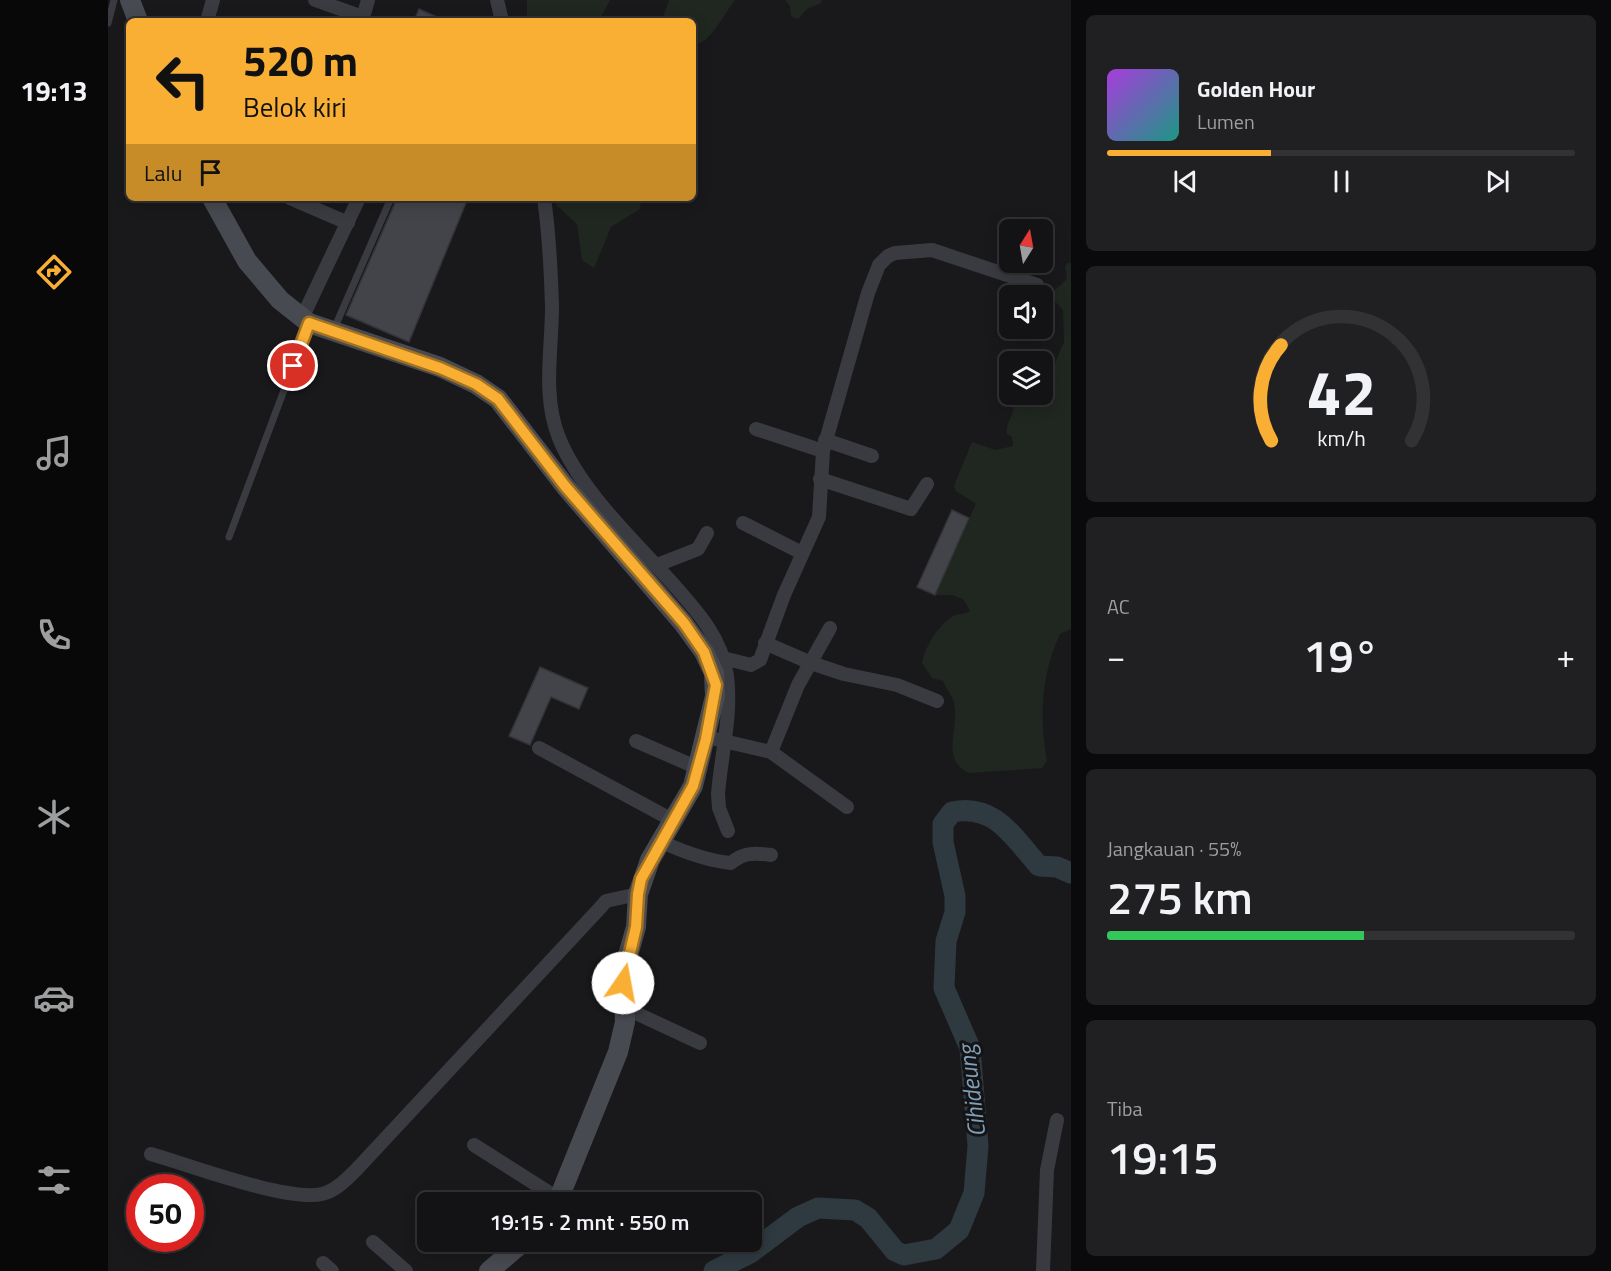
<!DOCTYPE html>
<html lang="id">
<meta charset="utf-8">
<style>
:root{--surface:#131315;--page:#202022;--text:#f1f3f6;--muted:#9d9ea0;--line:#323234;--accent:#f9af33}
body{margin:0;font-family:"Titillium Web",sans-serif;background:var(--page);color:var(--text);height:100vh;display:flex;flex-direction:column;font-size:22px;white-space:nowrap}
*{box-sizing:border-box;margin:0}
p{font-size:20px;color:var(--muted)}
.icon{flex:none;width:33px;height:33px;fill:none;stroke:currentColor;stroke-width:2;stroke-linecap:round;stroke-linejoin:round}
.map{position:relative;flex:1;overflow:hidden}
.panel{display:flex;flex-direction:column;gap:15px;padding:15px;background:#0a0a0c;width:540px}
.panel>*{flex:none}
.top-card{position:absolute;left:18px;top:18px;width:570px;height:183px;border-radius:9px;box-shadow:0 3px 15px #0003,0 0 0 2px var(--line);background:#f9af33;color:#111;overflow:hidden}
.needle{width:39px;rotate:11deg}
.tools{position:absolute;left:891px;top:219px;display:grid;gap:12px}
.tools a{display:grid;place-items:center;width:54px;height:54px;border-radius:9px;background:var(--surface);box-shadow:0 3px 15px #0003,0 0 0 2px var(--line);font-size:30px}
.speed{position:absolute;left:18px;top:1174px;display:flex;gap:12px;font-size:30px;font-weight:700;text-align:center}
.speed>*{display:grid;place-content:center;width:78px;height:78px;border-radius:50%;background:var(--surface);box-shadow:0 3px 15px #0003,0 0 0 2px var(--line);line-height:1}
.speed .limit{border:9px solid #d22;background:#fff;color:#111}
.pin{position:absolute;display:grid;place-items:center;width:51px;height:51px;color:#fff;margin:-26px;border:3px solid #fff;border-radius:50%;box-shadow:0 2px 6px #0007}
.me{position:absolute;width:66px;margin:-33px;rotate:12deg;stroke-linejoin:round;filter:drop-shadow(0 0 4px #0008)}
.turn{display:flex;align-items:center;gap:21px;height:126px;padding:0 18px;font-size:27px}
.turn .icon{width:78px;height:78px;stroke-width:2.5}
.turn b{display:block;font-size:42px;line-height:51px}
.then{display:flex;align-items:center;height:57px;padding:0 18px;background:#0003;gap:12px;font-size:22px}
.big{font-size:45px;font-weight:600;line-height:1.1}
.panel .card{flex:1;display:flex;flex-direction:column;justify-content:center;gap:9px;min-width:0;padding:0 21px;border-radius:9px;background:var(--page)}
.panel .dial{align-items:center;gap:0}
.dial svg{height:156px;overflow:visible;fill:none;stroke:var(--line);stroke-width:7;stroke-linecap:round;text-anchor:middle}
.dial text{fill:var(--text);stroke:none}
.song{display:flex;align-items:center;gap:18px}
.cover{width:72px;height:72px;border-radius:9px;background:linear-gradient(135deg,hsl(280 70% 55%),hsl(170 70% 35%))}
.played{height:6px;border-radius:3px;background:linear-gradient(90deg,var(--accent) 35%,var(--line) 35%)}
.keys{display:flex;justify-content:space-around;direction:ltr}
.heat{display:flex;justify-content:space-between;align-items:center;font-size:33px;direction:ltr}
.charge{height:9px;border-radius:4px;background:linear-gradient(90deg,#34c759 55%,var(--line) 0)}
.trip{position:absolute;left:309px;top:1192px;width:345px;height:60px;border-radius:9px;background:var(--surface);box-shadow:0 3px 15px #0003,0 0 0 2px var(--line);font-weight:600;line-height:60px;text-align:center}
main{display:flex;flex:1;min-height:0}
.dock{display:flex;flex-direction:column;width:108px;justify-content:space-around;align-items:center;background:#080808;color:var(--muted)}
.dock .icon{width:42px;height:42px}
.dock .on{color:var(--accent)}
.dock b{font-size:27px;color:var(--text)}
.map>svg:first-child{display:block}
.green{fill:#1f2720}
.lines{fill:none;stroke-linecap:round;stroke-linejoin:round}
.river{stroke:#2e3940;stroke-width:21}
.building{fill:#434449;stroke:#333338;stroke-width:1.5}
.lane{stroke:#3a3b41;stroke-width:7}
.street{stroke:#3a3b41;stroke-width:14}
.secondary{stroke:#484a51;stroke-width:20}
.route-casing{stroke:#a27221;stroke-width:15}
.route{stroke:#f9af33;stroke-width:10}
.labels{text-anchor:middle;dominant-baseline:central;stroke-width:6;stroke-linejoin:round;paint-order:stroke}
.water-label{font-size:24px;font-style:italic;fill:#81a0b7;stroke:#141417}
</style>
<main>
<nav class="dock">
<b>19:13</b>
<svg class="icon on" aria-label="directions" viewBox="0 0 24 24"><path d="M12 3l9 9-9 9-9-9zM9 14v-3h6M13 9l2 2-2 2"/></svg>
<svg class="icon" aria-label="music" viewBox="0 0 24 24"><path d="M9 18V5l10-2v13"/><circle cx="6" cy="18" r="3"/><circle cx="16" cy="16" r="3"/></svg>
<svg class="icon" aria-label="phone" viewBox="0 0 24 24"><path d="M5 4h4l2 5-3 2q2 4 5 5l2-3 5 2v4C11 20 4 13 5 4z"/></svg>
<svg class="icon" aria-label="climate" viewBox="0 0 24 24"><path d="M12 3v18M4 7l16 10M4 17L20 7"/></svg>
<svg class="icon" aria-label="car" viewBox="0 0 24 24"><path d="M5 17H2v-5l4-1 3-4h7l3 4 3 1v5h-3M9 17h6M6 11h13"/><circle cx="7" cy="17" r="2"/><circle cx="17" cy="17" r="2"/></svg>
<svg class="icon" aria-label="filters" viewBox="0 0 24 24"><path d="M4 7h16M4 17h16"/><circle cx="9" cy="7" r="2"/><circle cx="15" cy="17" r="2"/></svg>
</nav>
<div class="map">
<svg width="963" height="1271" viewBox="0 0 963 1271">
<rect width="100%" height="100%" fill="#19191c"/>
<path class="green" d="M 419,0 L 502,0 L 491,21 L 445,19 L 415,21 L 419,15 Z
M 561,0 L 627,0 C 616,13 603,44 585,45 L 585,21 L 544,21 L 555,17 Z
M 677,0 L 714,0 L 712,4 L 700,8 L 690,19 L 683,16 L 682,6 Z
M 449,198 L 533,198 L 532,209 L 503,227 L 486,268 L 474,260 L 469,224 L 448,205 Z
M 960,263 L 963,263 L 963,629 L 952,634 C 933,676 931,715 939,761 L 934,768 L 861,773 C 831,759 852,728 846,703 C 844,696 838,688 835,681 L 824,678 L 814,663 C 817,647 830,625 845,616 C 851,613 857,615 862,611 L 856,600 L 845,595 L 827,595 L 868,504 L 848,491 L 846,486 L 864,442 L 887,450 L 905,446 L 904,437 L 899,434 C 897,419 911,414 903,395 L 934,394 L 956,342 L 955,310 L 943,297 L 945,292 L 959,279 L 957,266 Z"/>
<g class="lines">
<path class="river" d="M 606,1271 L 642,1253 L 690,1217 L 710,1208 L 747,1210 L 760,1218 L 787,1251 L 796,1255 L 828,1249 L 851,1230 L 866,1193 L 870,1146 L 862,1048 L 836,988 L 838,941 L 847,912 L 847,896 L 835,842 L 835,824 L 844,812 C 887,803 906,838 931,866 L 949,867 L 963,873"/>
</g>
<path class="building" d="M 311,9 L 338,21 L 306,21 Z
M 289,198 L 360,198 L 301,342 L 238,315 Z
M 844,510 L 861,518 L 827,595 L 809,587 Z
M 432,667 L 480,688 L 471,709 L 443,697 L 422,745 L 401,736 Z"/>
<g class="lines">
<path class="lane" d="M 0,23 L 6,0
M 226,329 L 283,198
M 121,537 L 200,326"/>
<path class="street" d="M 207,0 L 255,17
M 389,0 L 394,21
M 99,21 L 105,0
M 254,21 L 260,0
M 182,198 L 240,223
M 436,198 C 441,233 443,272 444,307 C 444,350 434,396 451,438 C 473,492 526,540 565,584 C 589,611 614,638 619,676 C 624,716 613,755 610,794 L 611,808 L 620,831
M 195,316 L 251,198
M 717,440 L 764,456
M 715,451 L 760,293 L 771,265 L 780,256 L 787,253 L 824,250 L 929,285
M 712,479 L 803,509 L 819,484
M 635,523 L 694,553
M 549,565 L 590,549 L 599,533
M 657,643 L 703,663 L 736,674 L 789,685 L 829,701
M 615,658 L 643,665 L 652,660 L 676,595 L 711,517 L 715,451 L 648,429
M 607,739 L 663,752 L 739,807
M 528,741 L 590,768
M 431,748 L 566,821
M 663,752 L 690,685 L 722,628
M 554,842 C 576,852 599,861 623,863 C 636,852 647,853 663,855
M 517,1008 L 592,1043
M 366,1145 L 451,1199
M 43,1154 C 81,1165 179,1202 214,1194 C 227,1191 238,1180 248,1170 L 492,908 L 498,901 L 530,894
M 265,1242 L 298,1271
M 215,1263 L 224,1271
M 935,1271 L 939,1170 L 949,1120"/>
<path class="secondary" d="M 22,0 L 30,21
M 104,198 L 139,261 L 172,300 L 201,323 L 332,367 L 368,384 L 390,399 L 457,486 L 575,623 L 596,652 L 606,673 L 607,696 L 585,786 L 542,860 L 530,894 L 528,927 L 515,973 L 517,1022 L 510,1052 L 449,1203
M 381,1271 L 415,1242"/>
</g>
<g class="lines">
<defs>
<path id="route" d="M 185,366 L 201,323 L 332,368 L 368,384 L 390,399 L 457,486 L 576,623 L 596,652 L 608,685 L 598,739 L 585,786 L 533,879 L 530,894 L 528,927 L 515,983"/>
</defs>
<use href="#route" class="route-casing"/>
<use href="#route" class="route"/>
</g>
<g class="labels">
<g class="water-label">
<text transform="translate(863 1091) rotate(-97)">Cihideung</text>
</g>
</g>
</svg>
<div class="tools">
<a><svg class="needle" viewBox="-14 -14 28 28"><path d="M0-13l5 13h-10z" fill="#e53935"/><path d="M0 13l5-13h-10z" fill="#9d9ea0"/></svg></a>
<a><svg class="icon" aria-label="sound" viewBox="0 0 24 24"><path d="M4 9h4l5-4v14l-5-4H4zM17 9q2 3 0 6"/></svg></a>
<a><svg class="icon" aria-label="layers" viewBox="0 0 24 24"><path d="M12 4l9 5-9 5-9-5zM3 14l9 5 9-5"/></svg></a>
</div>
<div class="speed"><div class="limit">50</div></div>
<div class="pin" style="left:185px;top:366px;background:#d93025"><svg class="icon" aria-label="arrive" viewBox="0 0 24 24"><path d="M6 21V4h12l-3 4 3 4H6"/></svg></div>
<svg class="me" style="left:515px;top:983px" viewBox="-20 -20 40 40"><circle r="19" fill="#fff"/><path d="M0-13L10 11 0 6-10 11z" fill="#f9af33"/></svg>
<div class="trip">19:15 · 2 mnt · 550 m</div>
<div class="top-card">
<div class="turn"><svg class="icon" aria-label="left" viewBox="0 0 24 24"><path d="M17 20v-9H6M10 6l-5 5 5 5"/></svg><div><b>520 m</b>Belok kiri</div></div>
<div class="then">Lalu<svg class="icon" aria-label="arrive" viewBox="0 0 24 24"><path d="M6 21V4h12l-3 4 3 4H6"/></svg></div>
</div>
</div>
<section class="panel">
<div class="card">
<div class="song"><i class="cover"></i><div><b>Golden Hour</b><p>Lumen</p></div></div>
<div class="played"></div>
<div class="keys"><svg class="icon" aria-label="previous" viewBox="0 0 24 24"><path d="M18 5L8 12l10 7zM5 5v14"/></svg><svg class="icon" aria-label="pause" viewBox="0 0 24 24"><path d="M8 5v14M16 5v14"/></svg><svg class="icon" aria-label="next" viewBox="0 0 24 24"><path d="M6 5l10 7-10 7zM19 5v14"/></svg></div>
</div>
<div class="card dial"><svg viewBox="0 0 100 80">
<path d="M14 69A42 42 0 1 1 86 69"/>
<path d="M14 69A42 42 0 0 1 19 20" stroke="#f9af33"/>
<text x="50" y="56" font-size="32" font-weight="700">42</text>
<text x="50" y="72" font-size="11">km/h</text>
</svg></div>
<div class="card"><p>AC</p>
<div class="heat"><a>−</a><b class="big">19°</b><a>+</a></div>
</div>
<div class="card"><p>Jangkauan · 55%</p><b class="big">275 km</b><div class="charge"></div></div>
<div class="card"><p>Tiba</p><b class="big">19:15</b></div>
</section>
</main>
